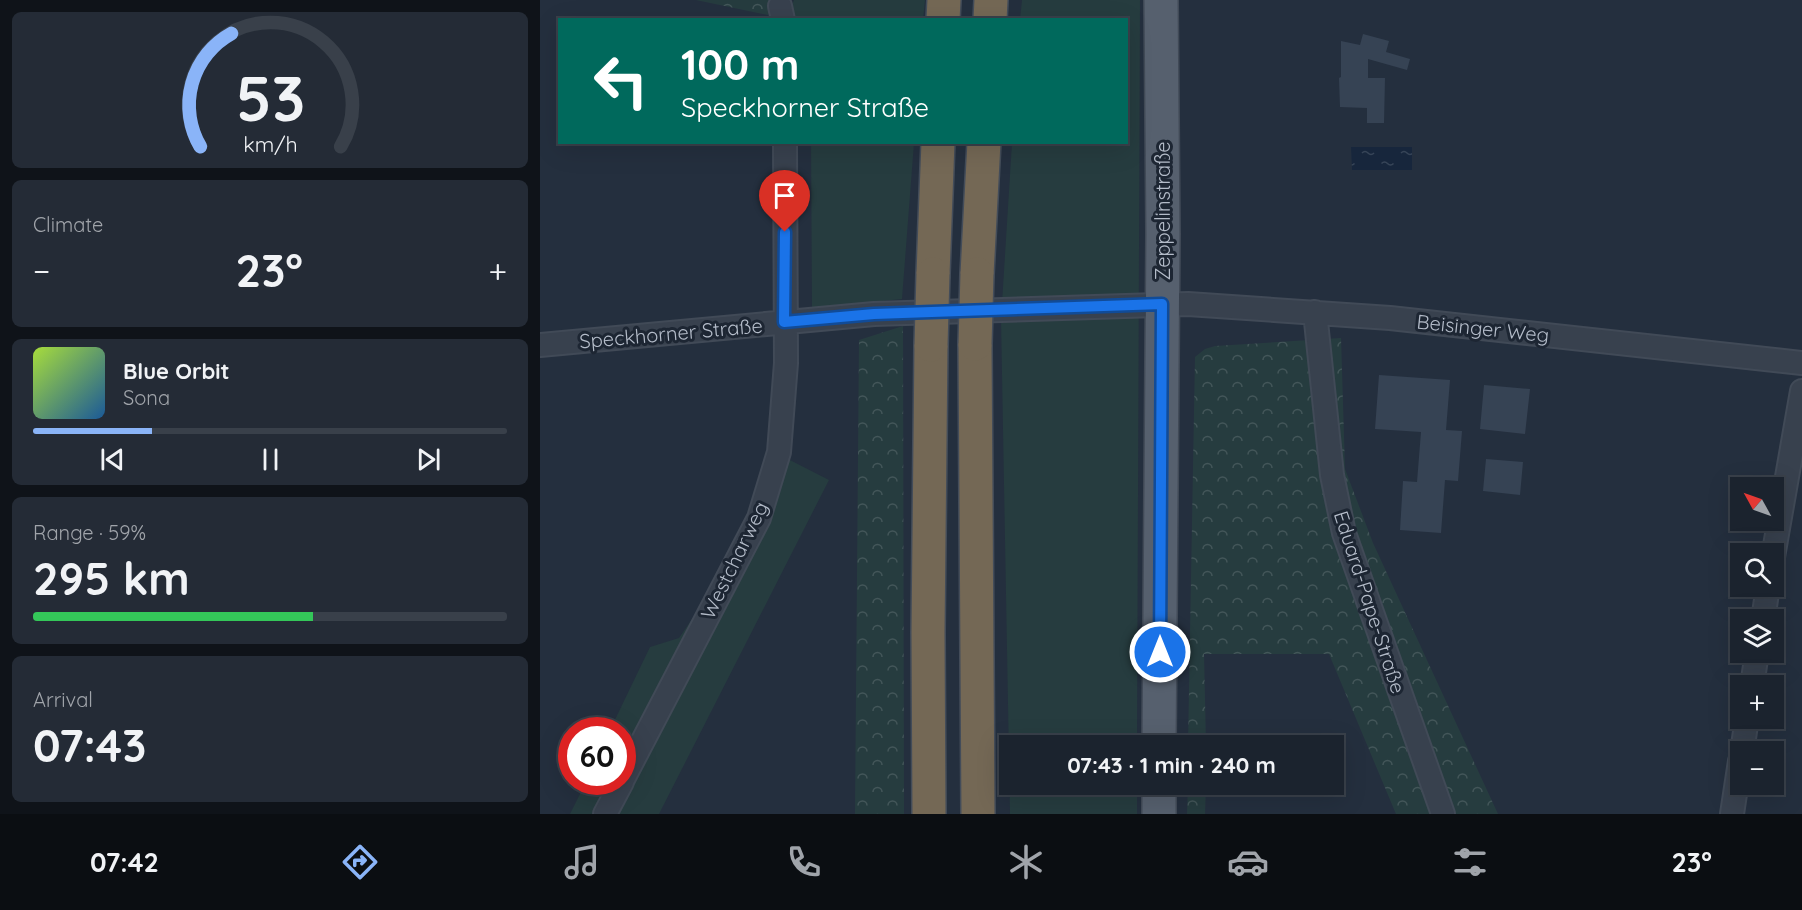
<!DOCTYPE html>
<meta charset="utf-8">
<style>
:root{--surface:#1b232e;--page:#242b36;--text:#f1f3f6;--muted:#a0a4aa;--line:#39404a;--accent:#8ab4f8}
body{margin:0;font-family:Quicksand,sans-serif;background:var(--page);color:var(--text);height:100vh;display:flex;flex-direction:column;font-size:22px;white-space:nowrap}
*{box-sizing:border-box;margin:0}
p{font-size:20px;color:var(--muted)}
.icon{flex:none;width:33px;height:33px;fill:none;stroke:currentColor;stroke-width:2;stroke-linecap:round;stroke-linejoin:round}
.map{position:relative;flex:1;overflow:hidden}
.panel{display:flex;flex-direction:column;gap:12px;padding:12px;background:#0f1319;width:540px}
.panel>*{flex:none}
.banner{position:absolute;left:18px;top:18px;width:570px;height:126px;border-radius:0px;box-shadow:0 6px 24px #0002,0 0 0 2px var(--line);background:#00695c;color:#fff;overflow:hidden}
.needle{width:39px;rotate:310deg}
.tools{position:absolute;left:1190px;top:477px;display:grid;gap:12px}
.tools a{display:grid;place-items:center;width:54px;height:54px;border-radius:0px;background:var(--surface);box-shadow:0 6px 24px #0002,0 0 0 2px var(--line);font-size:30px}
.speed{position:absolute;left:18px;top:717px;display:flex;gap:12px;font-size:30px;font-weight:700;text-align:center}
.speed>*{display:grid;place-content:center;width:78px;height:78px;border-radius:50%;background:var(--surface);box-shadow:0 6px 24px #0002,0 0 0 2px var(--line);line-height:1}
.speed .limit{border:9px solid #d22;background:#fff;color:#111}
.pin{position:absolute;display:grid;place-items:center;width:51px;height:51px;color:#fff;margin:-62px -26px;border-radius:50% 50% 50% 0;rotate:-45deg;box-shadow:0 0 6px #0007}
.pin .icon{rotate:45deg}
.me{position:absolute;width:66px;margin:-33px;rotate:0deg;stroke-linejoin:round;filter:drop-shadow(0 0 4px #0008)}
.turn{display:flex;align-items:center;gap:21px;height:126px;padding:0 24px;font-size:27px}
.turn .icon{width:78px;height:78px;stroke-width:2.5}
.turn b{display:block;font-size:42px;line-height:51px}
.big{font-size:45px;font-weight:700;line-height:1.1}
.panel .card{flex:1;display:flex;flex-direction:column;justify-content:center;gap:9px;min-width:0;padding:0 21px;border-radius:9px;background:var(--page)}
.panel .dial{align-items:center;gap:0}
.dial svg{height:156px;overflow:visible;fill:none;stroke:var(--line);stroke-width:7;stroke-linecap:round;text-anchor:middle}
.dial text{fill:var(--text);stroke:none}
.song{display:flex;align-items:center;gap:18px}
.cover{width:72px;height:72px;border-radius:9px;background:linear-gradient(135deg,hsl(80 70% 55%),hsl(210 70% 35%))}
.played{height:6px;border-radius:3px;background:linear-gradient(90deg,var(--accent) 25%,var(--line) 25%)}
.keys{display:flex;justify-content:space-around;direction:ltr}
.heat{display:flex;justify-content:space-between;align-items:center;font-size:33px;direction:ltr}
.charge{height:9px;border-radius:4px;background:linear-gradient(90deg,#34c759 59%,var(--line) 0)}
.trip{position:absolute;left:459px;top:735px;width:345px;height:60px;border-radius:0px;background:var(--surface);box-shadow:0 6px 24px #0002,0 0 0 2px var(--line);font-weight:700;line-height:60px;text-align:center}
.tabs{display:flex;height:96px;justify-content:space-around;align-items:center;background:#0b0e12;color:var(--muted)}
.tabs .icon{width:42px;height:42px}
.tabs .current{color:var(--accent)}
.tabs b{font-size:27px;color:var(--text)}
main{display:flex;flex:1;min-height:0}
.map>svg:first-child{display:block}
.grass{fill:#263c3f}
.forest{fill:url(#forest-crowns)}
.water{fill:url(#water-ripples)}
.building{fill:#364354}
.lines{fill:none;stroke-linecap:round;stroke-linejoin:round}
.street-casing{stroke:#414a57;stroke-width:26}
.primary-casing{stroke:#414a57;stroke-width:36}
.highway-casing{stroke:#434c59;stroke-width:36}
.street{stroke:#38414e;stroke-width:22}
.primary{stroke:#56606e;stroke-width:33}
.highway{stroke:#746855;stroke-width:33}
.highway-bridge-casing{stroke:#434c59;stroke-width:36;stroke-linecap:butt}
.highway-bridge{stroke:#746855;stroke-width:33}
.route-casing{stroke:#114b97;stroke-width:15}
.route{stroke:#1a73e8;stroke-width:10}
.labels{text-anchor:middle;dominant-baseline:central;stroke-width:6;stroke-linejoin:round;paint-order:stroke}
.street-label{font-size:20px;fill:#b4bcc9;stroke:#1d2633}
</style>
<main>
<section class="panel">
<div class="card dial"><svg viewBox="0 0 100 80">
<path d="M14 69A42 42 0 1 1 86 69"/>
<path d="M14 69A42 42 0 0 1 30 11" stroke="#8ab4f8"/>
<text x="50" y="56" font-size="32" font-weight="700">53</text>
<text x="50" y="72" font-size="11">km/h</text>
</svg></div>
<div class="card"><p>Climate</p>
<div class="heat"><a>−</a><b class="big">23°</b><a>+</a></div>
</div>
<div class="card">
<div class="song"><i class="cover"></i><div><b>Blue Orbit</b><p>Sona</p></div></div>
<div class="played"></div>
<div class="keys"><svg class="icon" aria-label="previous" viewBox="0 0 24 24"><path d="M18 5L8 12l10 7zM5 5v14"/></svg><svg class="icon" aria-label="pause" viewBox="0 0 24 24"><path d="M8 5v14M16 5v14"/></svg><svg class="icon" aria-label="next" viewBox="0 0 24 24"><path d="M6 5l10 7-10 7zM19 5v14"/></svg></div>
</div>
<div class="card"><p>Range · 59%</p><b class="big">295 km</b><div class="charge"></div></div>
<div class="card"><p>Arrival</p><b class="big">07:43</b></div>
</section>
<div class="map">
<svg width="1262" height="814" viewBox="0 0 1262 814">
<defs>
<pattern id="forest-crowns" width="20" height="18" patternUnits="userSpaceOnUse" patternTransform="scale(1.5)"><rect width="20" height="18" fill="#263c3f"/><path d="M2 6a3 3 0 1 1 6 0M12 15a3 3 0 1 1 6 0" fill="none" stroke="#435659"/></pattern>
<pattern id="water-ripples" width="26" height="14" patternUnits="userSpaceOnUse" patternTransform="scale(1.5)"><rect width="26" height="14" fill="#17263c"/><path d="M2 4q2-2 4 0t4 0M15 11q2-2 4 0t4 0" fill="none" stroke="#364457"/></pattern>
</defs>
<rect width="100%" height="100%" fill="#242f3e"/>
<path class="grass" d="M 254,0 L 385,0 L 383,20 L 253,19 L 252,5 Z
M 482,0 L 600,0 L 597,745 L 470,746 L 470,784 L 597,785 L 597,814 L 470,814 L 461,319 L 472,143 L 586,142 L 586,20 L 480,19 Z
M 271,143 L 374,143 L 362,299 L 272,308 Z
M 244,457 L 289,480 L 119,814 L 30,814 L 46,782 L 82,782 L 82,730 L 70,730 L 110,647 L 139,638 L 196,555 Z"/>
<path class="forest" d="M 156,0 L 233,0 L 228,15 Z
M 363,326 L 364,814 L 315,814 L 319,340 Z
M 801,338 L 805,469 L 833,543 L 958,814 L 856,814 L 789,654 L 664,654 L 666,745 L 648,746 L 655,357 L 665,349 L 675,346 Z
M 648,785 L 666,785 L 665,814 L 647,814 Z"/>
<path class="water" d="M 811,147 L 872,147 L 872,170 L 812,170 Z"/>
<path class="building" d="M 823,34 L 849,41 L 846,52 L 870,59 L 867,70 L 828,59 L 828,78 L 845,78 L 844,123 L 827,123 L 827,108 L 800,107 L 799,78 L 801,77 L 801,41 L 820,45 Z
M 839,375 L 910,380 L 906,430 L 922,431 L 918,481 L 905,480 L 901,533 L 860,530 L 863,481 L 877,482 L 881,432 L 835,429 Z
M 944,385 L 990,389 L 985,434 L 940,429 Z
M 946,459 L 983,462 L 980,495 L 943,491 Z"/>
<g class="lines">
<defs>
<path id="street" d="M 240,6 L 243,20
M 775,312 L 792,475 L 804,533 L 903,814
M 0,345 L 334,314 L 648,304 L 850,318 L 1262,363
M 1233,557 L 1262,391
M 1223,620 L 1228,586
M 1212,686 L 1217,652
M 1202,752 L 1207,718
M 82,781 L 219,518 L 239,452 L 246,363 L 245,142
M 65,814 L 82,782
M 1192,814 L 1200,761"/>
<path id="primary" d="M 619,746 L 623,234 L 621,0
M 619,814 L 619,784"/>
<path id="highway" d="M 403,20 L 404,0
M 450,20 L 451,0
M 393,274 L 398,142
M 437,274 L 444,142
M 435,344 L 438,814
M 389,814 L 388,633 L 391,345"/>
</defs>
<use href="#street" class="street-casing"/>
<use href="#primary" class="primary-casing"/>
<use href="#highway" class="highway-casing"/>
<use href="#street" class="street"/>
<use href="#primary" class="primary"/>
<use href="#highway" class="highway"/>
<defs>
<path id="highway-bridge" d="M 435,344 L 437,274
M 391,345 L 393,274"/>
</defs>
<use href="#highway-bridge" class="highway-bridge-casing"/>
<use href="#highway-bridge" class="highway-bridge"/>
</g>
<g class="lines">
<defs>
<path id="route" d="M 245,232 L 244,322 L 334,314 L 622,304 L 620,652"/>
</defs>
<use href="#route" class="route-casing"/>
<use href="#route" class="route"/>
</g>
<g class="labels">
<g class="street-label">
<text transform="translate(622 211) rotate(-90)">Zeppelinstraße</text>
<text transform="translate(943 328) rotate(6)">Beisinger Weg</text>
<text transform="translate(131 333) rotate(-5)">Speckhorner Straße</text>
<text transform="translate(194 560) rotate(-64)">Westcharweg</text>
<text transform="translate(830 602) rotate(72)">Eduard-Pape-Straße</text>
</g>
</g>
</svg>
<div class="tools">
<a><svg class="needle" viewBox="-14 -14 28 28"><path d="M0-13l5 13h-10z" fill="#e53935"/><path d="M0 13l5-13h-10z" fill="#a0a4aa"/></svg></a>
<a><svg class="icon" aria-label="search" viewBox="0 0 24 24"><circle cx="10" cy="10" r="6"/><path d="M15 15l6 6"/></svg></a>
<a><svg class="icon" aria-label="layers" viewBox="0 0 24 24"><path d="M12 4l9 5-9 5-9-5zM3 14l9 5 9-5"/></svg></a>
<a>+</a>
<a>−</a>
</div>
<div class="speed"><div class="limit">60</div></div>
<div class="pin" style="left:245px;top:232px;background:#d93025"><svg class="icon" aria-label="arrive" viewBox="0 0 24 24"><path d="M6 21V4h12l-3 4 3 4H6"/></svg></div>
<svg class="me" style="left:620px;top:652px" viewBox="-20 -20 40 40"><circle r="17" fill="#1a73e8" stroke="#fff" stroke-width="3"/><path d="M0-11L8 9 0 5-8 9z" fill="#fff"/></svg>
<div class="trip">07:43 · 1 min · 240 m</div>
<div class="banner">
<div class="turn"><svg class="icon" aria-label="left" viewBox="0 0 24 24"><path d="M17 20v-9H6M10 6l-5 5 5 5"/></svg><div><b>100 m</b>Speckhorner Straße</div></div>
</div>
</div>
</main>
<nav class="tabs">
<b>07:42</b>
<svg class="icon current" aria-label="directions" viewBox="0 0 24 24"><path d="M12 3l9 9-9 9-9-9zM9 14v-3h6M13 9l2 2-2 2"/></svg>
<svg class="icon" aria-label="music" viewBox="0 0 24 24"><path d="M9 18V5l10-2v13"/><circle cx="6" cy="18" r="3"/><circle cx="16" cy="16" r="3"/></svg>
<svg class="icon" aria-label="phone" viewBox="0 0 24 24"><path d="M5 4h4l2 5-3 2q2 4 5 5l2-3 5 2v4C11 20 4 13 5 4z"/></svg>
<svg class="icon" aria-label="climate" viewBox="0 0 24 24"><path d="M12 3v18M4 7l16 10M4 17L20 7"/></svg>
<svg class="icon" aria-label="car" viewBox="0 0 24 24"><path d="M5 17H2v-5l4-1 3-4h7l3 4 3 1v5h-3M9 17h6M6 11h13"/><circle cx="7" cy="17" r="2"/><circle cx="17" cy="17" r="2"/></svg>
<svg class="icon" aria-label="filters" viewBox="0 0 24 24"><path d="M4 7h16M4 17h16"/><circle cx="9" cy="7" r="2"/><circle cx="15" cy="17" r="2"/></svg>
<b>23°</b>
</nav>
